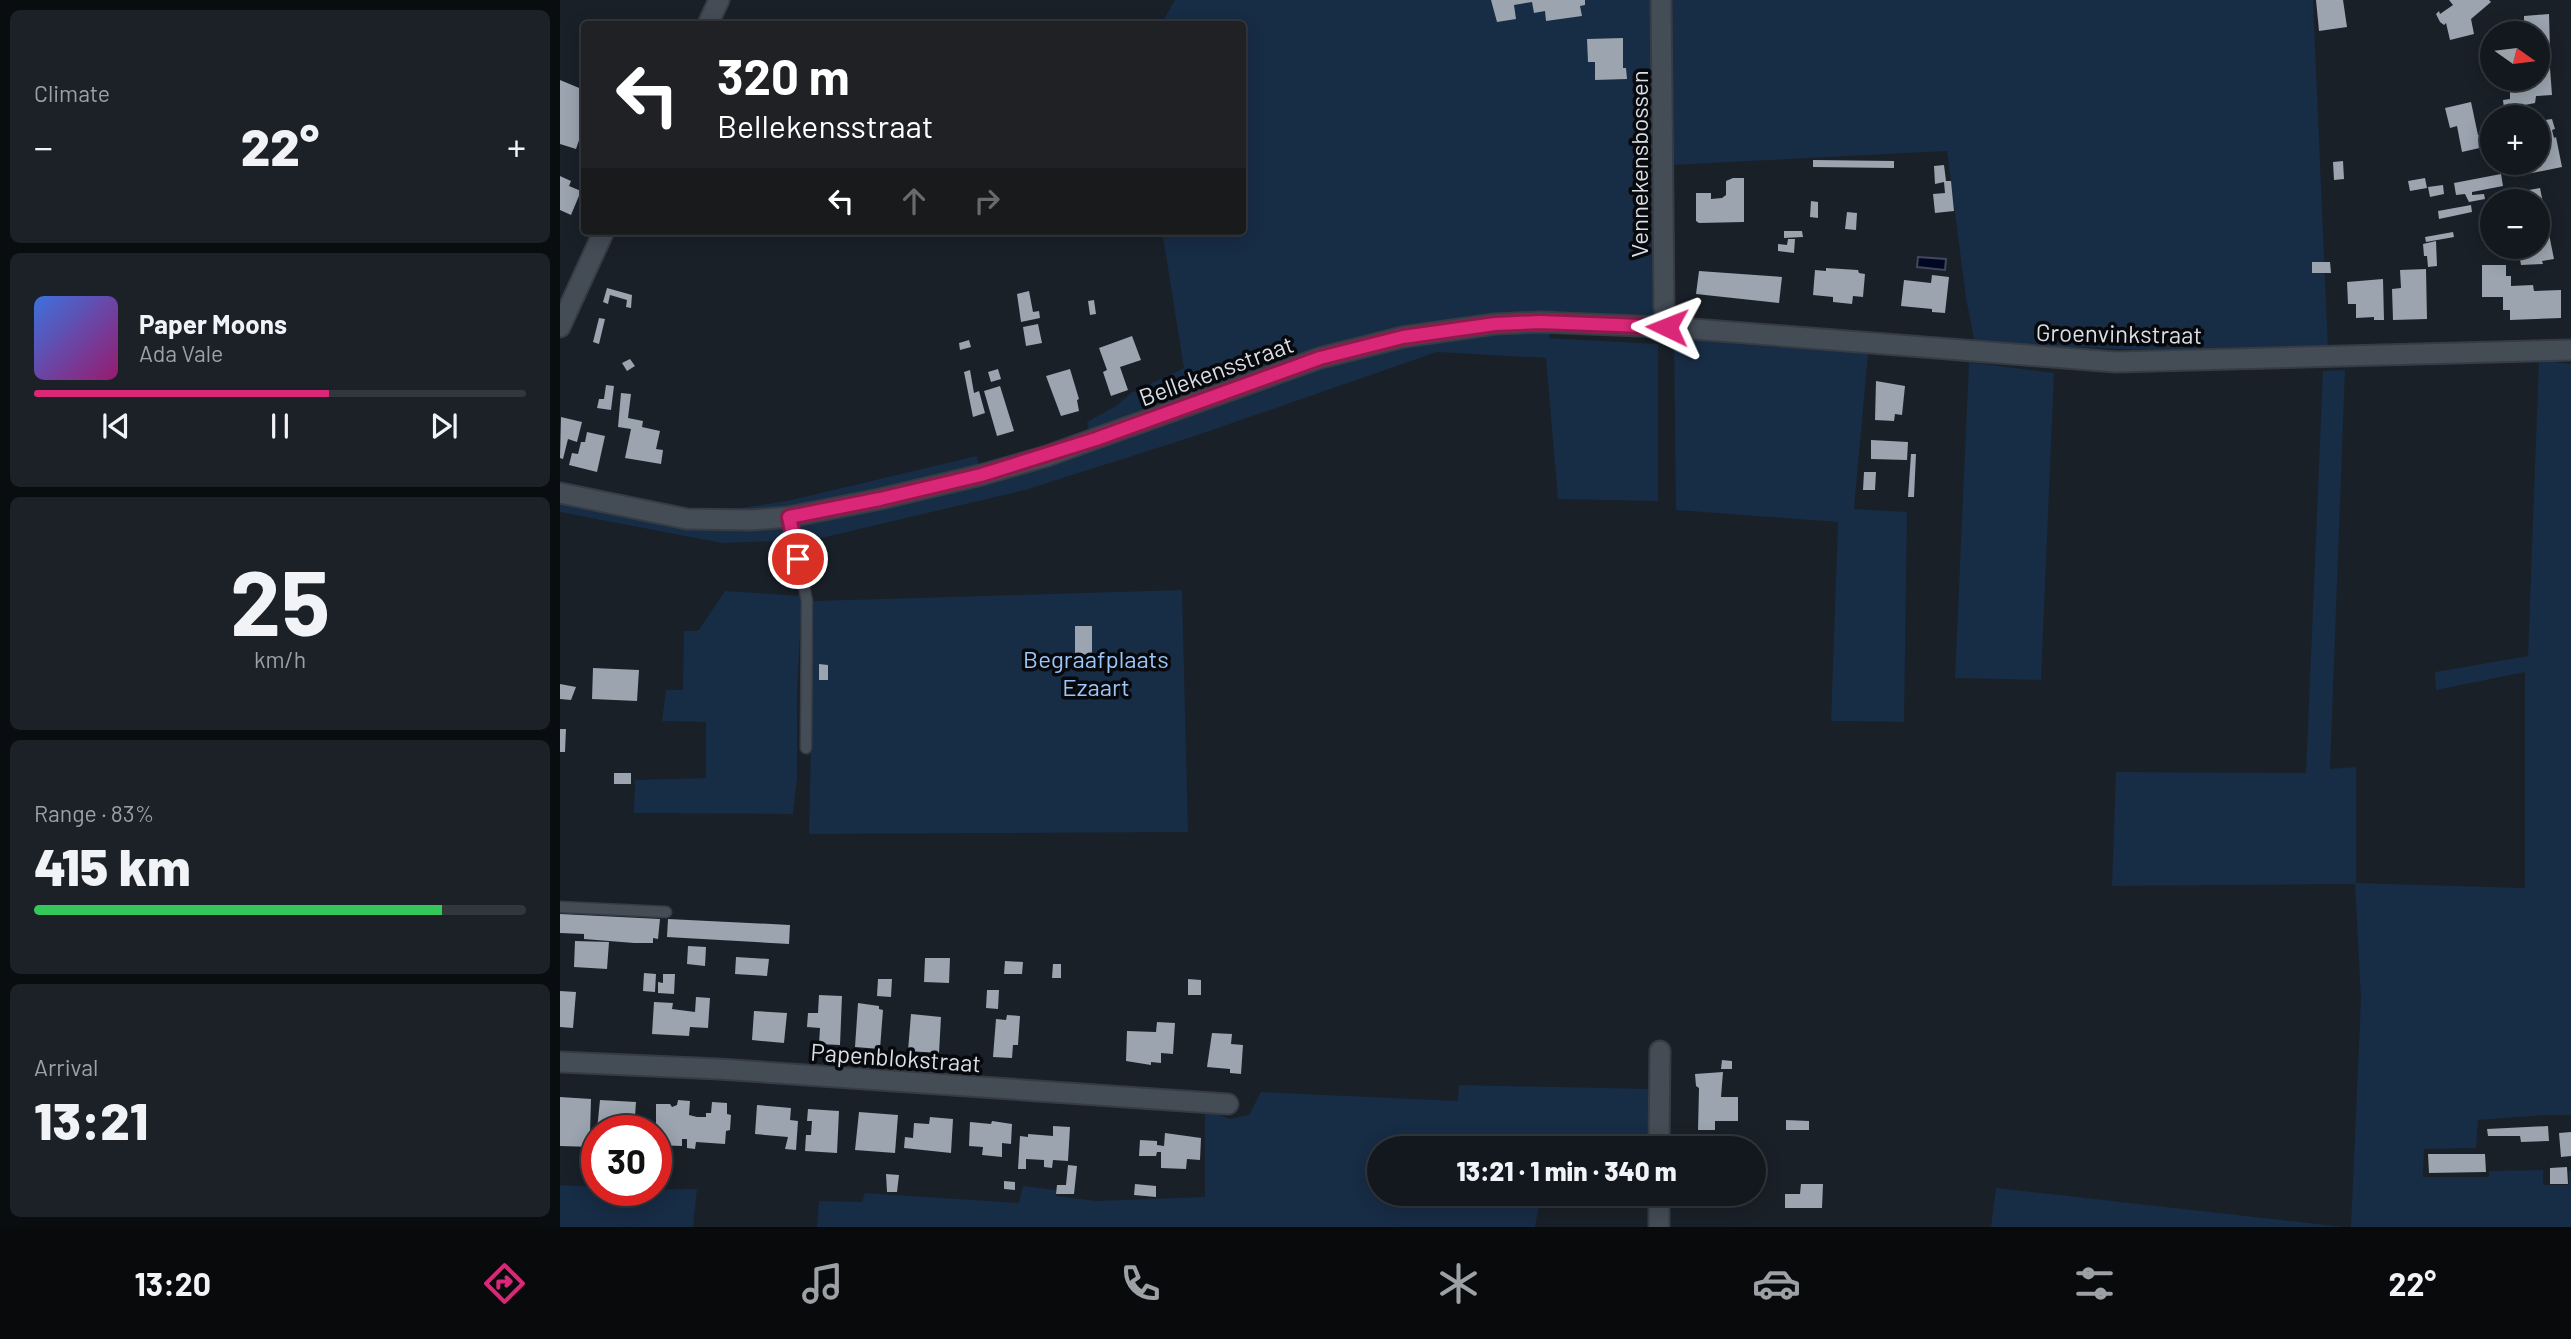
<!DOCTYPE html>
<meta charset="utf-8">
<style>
:root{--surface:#13181e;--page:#1c2127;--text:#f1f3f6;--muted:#9da0a4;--line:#32373c;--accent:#db2777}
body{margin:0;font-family:Barlow,sans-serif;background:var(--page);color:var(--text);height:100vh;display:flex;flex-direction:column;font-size:26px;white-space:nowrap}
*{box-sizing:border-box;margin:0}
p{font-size:23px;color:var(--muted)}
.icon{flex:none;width:38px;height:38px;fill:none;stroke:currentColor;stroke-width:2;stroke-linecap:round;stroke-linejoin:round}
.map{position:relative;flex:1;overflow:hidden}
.drawer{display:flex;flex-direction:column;gap:10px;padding:10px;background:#0a0d10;width:560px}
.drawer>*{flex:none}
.hud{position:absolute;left:21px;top:21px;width:665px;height:214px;border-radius:7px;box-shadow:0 4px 18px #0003,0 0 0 2px var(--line);background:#202124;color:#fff;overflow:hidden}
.needle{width:46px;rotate:104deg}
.buttons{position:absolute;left:1920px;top:21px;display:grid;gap:14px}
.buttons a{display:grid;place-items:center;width:70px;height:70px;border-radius:50%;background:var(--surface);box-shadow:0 4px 18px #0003,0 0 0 2px var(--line);font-size:35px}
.speed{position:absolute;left:21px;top:1115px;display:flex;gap:14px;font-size:35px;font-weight:700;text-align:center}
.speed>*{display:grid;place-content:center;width:91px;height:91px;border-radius:50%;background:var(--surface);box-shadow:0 4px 18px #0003,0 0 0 2px var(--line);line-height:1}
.speed .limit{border:10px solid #d22;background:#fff;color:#111}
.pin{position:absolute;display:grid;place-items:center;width:60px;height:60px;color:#fff;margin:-30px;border:4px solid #fff;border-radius:50%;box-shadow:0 2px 7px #0007}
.me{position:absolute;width:77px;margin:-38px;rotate:272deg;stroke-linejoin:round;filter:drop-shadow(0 0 5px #0008)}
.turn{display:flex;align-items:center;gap:24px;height:147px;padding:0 21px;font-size:32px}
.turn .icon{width:91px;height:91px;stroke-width:2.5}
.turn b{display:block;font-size:49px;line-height:60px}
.lanes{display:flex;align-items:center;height:66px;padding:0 21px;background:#0003;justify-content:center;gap:35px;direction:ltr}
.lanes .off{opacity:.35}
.big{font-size:52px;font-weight:800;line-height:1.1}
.drawer .card{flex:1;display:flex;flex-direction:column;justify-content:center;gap:10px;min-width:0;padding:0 24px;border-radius:10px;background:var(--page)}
.drawer .dial{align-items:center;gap:0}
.dial b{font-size:91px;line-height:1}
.song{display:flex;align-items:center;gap:21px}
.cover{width:84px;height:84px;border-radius:10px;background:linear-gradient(135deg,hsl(220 70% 55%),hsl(320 70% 35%))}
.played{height:7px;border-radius:4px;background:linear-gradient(90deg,var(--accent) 60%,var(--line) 60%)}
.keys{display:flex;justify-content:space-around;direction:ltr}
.heat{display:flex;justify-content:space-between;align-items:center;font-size:38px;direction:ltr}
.charge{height:10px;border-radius:5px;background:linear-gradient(90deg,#34c759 83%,var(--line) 0)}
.trip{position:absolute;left:807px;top:1136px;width:399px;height:70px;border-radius:35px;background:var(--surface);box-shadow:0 4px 18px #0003,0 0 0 2px var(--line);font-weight:800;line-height:70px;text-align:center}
.menu{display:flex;height:112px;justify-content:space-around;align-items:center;background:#080a0c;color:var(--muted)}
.menu .icon{width:49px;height:49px}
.menu .selected{color:var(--accent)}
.menu b{font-size:32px;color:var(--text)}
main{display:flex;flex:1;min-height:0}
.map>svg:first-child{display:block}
.green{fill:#172c45}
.water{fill:#000823;stroke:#41485d;stroke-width:2}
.building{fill:#9ba4af}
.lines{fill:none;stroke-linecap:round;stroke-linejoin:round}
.lane-casing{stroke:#373c44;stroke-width:13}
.street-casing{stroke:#373c44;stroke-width:23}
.lane{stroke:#444c56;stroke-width:10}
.street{stroke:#444c56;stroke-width:19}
.route-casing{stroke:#8e194d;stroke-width:18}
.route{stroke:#db2777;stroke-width:12}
.labels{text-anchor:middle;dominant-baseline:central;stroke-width:7;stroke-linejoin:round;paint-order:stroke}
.street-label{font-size:24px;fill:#dadfe5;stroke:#07090d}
.park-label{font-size:24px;fill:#9bc6fa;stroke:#07090d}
</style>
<main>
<section class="drawer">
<div class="card"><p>Climate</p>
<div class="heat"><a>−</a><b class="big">22°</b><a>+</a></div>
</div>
<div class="card">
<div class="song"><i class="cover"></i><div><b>Paper Moons</b><p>Ada Vale</p></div></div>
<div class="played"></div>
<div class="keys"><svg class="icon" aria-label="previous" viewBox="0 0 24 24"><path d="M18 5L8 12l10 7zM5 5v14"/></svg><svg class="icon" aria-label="pause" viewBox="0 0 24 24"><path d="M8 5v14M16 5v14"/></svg><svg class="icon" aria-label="next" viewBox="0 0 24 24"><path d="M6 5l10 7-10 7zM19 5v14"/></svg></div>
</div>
<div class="card dial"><b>25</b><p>km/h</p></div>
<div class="card"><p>Range · 83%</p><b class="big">415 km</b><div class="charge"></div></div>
<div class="card"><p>Arrival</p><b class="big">13:21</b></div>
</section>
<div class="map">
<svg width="2011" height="1227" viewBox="0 0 2011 1227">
<rect width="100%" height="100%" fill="#192028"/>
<path class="green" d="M 615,0 L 1753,0 L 1768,348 L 1592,350 L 1415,344 L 1406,298 L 1387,151 L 1092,166 L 1096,315 L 992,311 L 989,338 L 1098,344 L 1098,501 L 998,499 L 986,358 L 877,352 L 635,436 L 465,490 L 253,540 L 162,543 L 0,512 L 0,501 L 167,527 L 168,510 L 227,501 L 417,456 L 419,466 L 529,431 L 527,422 L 556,406 L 571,393 L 624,368 L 602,231 L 682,231 L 682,24 L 601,24 Z
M 1114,339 L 1308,354 L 1294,509 L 1347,512 L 1344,722 L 1271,721 L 1278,522 L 1116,510 Z
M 1979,360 L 2011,364 L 2011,1115 L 1985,1115 L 1918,1120 L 1916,1148 L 1864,1149 L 1863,1177 L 1929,1177 L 1929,1171 L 1983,1170 L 1983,1185 L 2009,1185 L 2009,1171 L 2011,1171 L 2011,1227 L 1791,1227 L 1801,999 L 1795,884 L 1552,886 L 1556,772 L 1746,773 L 1763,371 L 1785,370 L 1770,769 L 1796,767 L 1796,883 L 1965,888 L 1965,672 L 1876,690 L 1875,672 L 1968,656 Z
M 1409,362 L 1494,373 L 1481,680 L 1395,678 Z
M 622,590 L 628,832 L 249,834 L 254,601 Z
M 165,591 L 242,596 L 237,694 L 237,778 L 233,814 L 74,813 L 75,780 L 146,778 L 146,722 L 102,721 L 106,690 L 123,690 L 124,631 L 138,631 Z
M 899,1085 L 1092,1089 L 1092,1148 L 819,1148 L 819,1194 L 963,1194 L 964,1206 L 979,1205 L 975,1227 L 257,1227 L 259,1201 L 302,1202 L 305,1193 L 459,1203 L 463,1186 L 496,1190 L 496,1196 L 536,1201 L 645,1197 L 645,1110 L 670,1119 L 689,1115 L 701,1092 L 898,1101 Z
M 0,1185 L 37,1187 L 37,1190 L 137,1189 L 133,1227 L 0,1227 Z
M 1436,1188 L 1784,1227 L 1431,1227 Z"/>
<path class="water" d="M 1358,257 L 1386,259 L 1385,270 L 1357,267 Z"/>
<path class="building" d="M 931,0 L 1025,0 L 1025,5 L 1020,6 L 1022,16 L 986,21 L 985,11 L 974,13 L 972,2 L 954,5 L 956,19 L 937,22 Z
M 1756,0 L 1783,0 L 1787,27 L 1759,31 Z
M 1889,0 L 1929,0 L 1931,2 L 1911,19 L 1914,34 L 1890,40 L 1886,23 L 1884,25 L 1880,22 L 1876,14 L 1879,11 L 1880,14 L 1893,5 Z
M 1989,14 L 1990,50 L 1978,51 L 1978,33 L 1961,33 L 1961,28 L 1964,28 L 1964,16 Z
M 1063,38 L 1063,68 L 1066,68 L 1067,79 L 1035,80 L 1035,62 L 1028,62 L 1027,39 Z
M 1978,68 L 1990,68 L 1992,95 L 1976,96 L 1975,103 L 1944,109 L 1943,100 L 1950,99 L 1950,79 L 1978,79 Z
M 0,80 L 24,90 L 24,109 L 22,108 L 19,115 L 24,117 L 24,126 L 16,149 L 0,144 Z
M 1911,102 L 1918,135 L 1921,135 L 1924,147 L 1902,152 L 1897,126 L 1890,128 L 1885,108 Z
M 1992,119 L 1995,129 L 1992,130 L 1994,138 L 1996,137 L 2002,167 L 1967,174 L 1965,163 L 1978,163 L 1978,121 Z
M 1253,160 L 1334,161 L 1334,168 L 1253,167 Z
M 1783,161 L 1784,179 L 1774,180 L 1773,162 Z
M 1384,165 L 1386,181 L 1391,181 L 1394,211 L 1375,213 L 1373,194 L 1385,193 L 1384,182 L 1375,184 L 1374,166 Z
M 1941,174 L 1943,186 L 1912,192 L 1912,195 L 1924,194 L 1925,199 L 1909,202 L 1905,194 L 1896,195 L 1894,183 Z
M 0,176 L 11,181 L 9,186 L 21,191 L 11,215 L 0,210 Z
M 1173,178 L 1184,178 L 1184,222 L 1139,223 L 1136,221 L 1136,193 L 1151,193 L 1151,199 L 1162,198 L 1166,195 L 1166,181 Z
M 1865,178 L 1867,188 L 1850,191 L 1848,181 Z
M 1883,185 L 1884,194 L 1870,197 L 1868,187 Z
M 1980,188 L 1985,213 L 1978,214 L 1978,201 L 1954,201 L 1952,193 Z
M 1251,201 L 1258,202 L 1258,218 L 1250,217 Z
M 1911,205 L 1912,212 L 1879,219 L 1878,211 Z
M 1287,212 L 1297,213 L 1296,230 L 1285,229 Z
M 1988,229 L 1994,259 L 1982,261 L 1983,264 L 1961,265 L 1958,247 L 1978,247 L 1978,231 Z
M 1224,231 L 1242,231 L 1243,237 L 1224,238 Z
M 1893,232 L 1894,237 L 1866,242 L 1865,237 Z
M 1228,239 L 1235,239 L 1234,253 L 1218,251 L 1218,244 L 1227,245 Z
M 1876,241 L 1877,266 L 1868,267 L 1867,256 L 1864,256 L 1863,244 Z
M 1752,262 L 1770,262 L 1771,273 L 1752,273 Z
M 1922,265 L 1946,265 L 1946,276 L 1951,276 L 1951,286 L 1973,285 L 1974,291 L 2001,290 L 2001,318 L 1950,320 L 1950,310 L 1943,310 L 1943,297 L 1922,297 Z
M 1266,268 L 1298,270 L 1299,273 L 1305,274 L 1303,297 L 1293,296 L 1292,304 L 1273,302 L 1273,297 L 1253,295 L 1255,270 L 1266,271 Z
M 1866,269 L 1867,319 L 1833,320 L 1832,289 L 1841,288 L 1840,270 Z
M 1139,271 L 1222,277 L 1219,303 L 1136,294 Z
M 1372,275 L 1389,277 L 1385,313 L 1372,312 L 1372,309 L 1341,306 L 1344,280 L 1371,283 Z
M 1823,279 L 1824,320 L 1814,320 L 1814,317 L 1796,318 L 1796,304 L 1788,304 L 1787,282 Z
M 47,288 L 72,295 L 71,308 L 66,307 L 67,300 L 50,295 L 48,304 L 43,302 Z
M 469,291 L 473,312 L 479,311 L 480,318 L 461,322 L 457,294 Z
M 534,300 L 536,314 L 530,315 L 528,301 Z
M 39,318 L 45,319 L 39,344 L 33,342 Z
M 478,324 L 482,343 L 466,346 L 463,327 Z
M 572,336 L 581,360 L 560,367 L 568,390 L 551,396 L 543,372 L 547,370 L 539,348 Z
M 409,340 L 411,347 L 400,350 L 399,343 Z
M 70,359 L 75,366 L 67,371 L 62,363 Z
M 438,369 L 441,379 L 431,382 L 428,372 Z
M 510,369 L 519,399 L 517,400 L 519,411 L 501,416 L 486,376 Z
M 410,370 L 414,393 L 419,391 L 425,413 L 413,417 L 404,372 Z
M 1316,381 L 1345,386 L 1342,415 L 1335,414 L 1334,421 L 1315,420 Z
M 46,385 L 54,386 L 51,410 L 37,408 L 39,399 L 44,399 Z
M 440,386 L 454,431 L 437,436 L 424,391 Z
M 61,393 L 71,394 L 68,418 L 83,421 L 82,427 L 100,431 L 96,449 L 103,450 L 101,464 L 65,458 L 71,429 L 58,427 Z
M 1,417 L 22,422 L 17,442 L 8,439 L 3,459 L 0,458 Z
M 27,432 L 45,436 L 37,472 L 9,465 L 12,453 L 18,454 L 21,442 L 25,442 Z
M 1311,440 L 1348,442 L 1347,460 L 1311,459 Z
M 1351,454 L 1356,454 L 1354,497 L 1348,497 Z
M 1304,472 L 1316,472 L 1315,490 L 1303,490 Z
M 515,626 L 532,626 L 532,655 L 515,655 Z
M 259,664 L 268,665 L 268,680 L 259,680 Z
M 33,668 L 79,670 L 77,701 L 32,699 Z
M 0,684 L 16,687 L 11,700 L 0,699 Z
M 0,729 L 6,729 L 5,752 L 0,752 Z
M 54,773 L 71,773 L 71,784 L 54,784 Z
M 0,914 L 100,919 L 98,939 L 93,938 L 93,943 L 74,943 L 24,939 L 24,934 L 0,933 Z
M 108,919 L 230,925 L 229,944 L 107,937 Z
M 15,941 L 49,942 L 47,969 L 14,967 Z
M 128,946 L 146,947 L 145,966 L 127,964 Z
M 176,957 L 209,959 L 207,976 L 175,974 Z
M 365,958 L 390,958 L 389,983 L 364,982 Z
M 445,961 L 463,962 L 462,974 L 444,974 Z
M 493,964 L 501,964 L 501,978 L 492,978 Z
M 84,973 L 96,974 L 95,992 L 83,991 Z
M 103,974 L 115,974 L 114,994 L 98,993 L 98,982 L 103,983 Z
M 318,979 L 332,979 L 331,997 L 317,996 Z
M 628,979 L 641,980 L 641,995 L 628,995 Z
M 427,990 L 439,990 L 438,1009 L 426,1008 Z
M 0,991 L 16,992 L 13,1028 L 0,1027 Z
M 259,995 L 282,996 L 280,1045 L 259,1044 L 260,1028 L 247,1027 L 248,1013 L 258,1013 Z
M 136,997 L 150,998 L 148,1028 L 130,1027 L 129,1036 L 92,1034 L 94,1002 L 113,1003 L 112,1009 L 135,1012 Z
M 298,1003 L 319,1006 L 319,1009 L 323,1010 L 320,1049 L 295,1047 Z
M 194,1011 L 227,1013 L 224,1043 L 192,1040 Z
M 351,1014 L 381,1017 L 379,1053 L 348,1051 Z
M 447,1015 L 460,1016 L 458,1045 L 453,1045 L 452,1058 L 433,1057 L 436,1019 L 446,1020 Z
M 597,1022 L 615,1023 L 613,1054 L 601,1053 L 601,1063 L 591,1062 L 591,1065 L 566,1061 L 567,1031 L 596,1032 Z
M 652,1033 L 672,1034 L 671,1044 L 683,1045 L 681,1074 L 670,1073 L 670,1069 L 647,1067 Z
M 1162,1060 L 1172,1061 L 1172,1069 L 1161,1069 Z
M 1163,1072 L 1161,1097 L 1178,1097 L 1178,1121 L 1155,1121 L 1155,1130 L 1138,1130 L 1139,1088 L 1136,1086 L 1135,1074 Z
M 0,1097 L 31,1099 L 30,1134 L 34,1134 L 33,1147 L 0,1146 Z
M 40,1100 L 76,1102 L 74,1130 L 37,1130 Z
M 118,1100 L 130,1101 L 129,1115 L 137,1117 L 146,1117 L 146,1113 L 151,1113 L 152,1102 L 167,1103 L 167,1114 L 171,1115 L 170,1130 L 166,1131 L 165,1144 L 136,1142 L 135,1149 L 127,1148 L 127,1139 L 122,1139 L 122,1146 L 96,1145 L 96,1104 L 110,1104 L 112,1107 L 117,1105 Z
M 197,1105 L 231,1108 L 230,1120 L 238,1121 L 236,1150 L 225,1149 L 228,1137 L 195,1134 Z
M 248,1109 L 279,1111 L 277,1153 L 245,1151 L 246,1135 L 251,1135 L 252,1121 L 247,1121 Z
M 299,1112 L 338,1115 L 335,1153 L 295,1150 Z
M 370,1117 L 393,1119 L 391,1153 L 344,1148 L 345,1137 L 353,1138 L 354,1123 L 369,1124 Z
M 1226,1120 L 1249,1121 L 1249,1130 L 1226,1130 Z
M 432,1121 L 452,1124 L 451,1144 L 442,1143 L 442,1157 L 422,1155 L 423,1147 L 409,1146 L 410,1122 L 431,1124 Z
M 493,1126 L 510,1127 L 508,1161 L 493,1160 L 492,1168 L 484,1167 L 484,1160 L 466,1159 L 466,1169 L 458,1169 L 460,1136 L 468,1137 L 468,1134 L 493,1136 Z
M 1988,1126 L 1989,1141 L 1961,1142 L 1960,1136 L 1928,1136 L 1927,1129 Z
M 2011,1132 L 2011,1156 L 2001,1157 L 1999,1133 Z
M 605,1133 L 641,1138 L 640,1160 L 627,1159 L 626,1169 L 601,1168 L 601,1152 L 597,1152 L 596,1156 L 579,1156 L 580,1140 L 597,1141 L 597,1145 L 604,1146 Z
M 1868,1154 L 1925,1154 L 1926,1172 L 1869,1173 Z
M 508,1165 L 517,1166 L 514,1194 L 496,1194 L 497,1185 L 506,1185 Z
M 2007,1167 L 2008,1184 L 1990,1184 L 1990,1168 Z
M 326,1174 L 339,1175 L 337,1192 L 327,1192 Z
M 444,1181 L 455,1182 L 455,1190 L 444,1189 Z
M 575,1184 L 596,1186 L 596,1197 L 574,1195 Z
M 1241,1184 L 1263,1184 L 1262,1208 L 1225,1208 L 1225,1194 L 1240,1194 Z
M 51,1191 L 65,1191 L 65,1198 L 51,1198 Z
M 1135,1194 L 1173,1194 L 1172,1197 L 1135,1198 Z"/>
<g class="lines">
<defs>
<path id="lane" d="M 229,517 L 247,601 L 246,748
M 0,907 L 106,912"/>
<path id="street" d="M 1101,0 L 1104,306 L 1107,327
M 148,24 L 159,0
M 0,327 L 44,231
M 0,493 L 127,519 L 192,520 L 229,517 L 320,499 L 421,475 L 487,456 L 760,358 L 843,337 L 935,324 L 980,322 L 1107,327 L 1556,362 L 2011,350
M 0,1062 L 159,1069 L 668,1104
M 1099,1148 L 1100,1051
M 1099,1227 L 1099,1194"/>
</defs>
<use href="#lane" class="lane-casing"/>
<use href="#street" class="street-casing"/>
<use href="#lane" class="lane"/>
<use href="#street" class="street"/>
</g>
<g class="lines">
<defs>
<path id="route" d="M 238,559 L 229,517 L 320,499 L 421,475 L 536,439 L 760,358 L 843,337 L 935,324 L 980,322 L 1107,327"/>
</defs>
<use href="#route" class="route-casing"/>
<use href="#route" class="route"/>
</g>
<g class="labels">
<g class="street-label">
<text transform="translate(1078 164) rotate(-90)">Vennekensbossen</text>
<text transform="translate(1559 333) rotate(1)">Groenvinkstraat</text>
<text transform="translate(656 370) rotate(-20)">Bellekensstraat</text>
<text transform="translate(336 1057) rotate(4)">Papenblokstraat</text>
</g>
<g class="park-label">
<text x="536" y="658">Begraafplaats<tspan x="536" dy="28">Ezaart</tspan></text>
</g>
</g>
</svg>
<div class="buttons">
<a><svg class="needle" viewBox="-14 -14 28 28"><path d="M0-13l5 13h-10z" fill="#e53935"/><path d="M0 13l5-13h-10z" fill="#9da0a4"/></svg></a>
<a>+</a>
<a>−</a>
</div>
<div class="speed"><div class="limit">30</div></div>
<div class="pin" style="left:238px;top:559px;background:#d93025"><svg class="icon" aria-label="arrive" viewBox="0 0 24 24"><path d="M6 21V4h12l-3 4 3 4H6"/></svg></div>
<svg class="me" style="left:1107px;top:327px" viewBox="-20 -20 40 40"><path d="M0-17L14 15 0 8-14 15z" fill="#db2777" stroke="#fff" stroke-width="4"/></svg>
<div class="trip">13:21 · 1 min · 340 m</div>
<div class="hud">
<div class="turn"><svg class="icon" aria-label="left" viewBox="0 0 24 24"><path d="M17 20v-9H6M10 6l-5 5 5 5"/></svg><div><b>320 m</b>Bellekensstraat</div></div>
<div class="lanes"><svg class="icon" aria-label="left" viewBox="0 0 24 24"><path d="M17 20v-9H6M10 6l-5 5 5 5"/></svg><svg class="icon off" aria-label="ahead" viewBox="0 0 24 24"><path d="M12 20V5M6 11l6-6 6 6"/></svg><svg class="icon off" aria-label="right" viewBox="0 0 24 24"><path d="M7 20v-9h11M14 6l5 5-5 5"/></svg></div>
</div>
</div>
</main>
<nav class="menu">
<b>13:20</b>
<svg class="icon selected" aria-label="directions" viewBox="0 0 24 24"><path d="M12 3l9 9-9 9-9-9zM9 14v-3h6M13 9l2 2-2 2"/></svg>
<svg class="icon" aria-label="music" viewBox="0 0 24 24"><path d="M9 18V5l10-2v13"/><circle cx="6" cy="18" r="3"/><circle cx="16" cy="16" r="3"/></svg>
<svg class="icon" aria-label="phone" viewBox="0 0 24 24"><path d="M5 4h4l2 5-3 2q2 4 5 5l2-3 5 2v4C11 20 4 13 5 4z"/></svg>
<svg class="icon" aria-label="climate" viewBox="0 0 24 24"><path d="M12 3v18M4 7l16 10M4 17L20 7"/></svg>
<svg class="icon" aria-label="car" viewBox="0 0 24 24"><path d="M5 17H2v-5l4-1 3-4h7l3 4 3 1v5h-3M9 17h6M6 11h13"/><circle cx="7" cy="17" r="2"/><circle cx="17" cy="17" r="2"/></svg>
<svg class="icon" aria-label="filters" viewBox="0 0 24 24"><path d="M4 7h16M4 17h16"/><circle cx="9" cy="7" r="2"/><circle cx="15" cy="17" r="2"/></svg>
<b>22°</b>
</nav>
